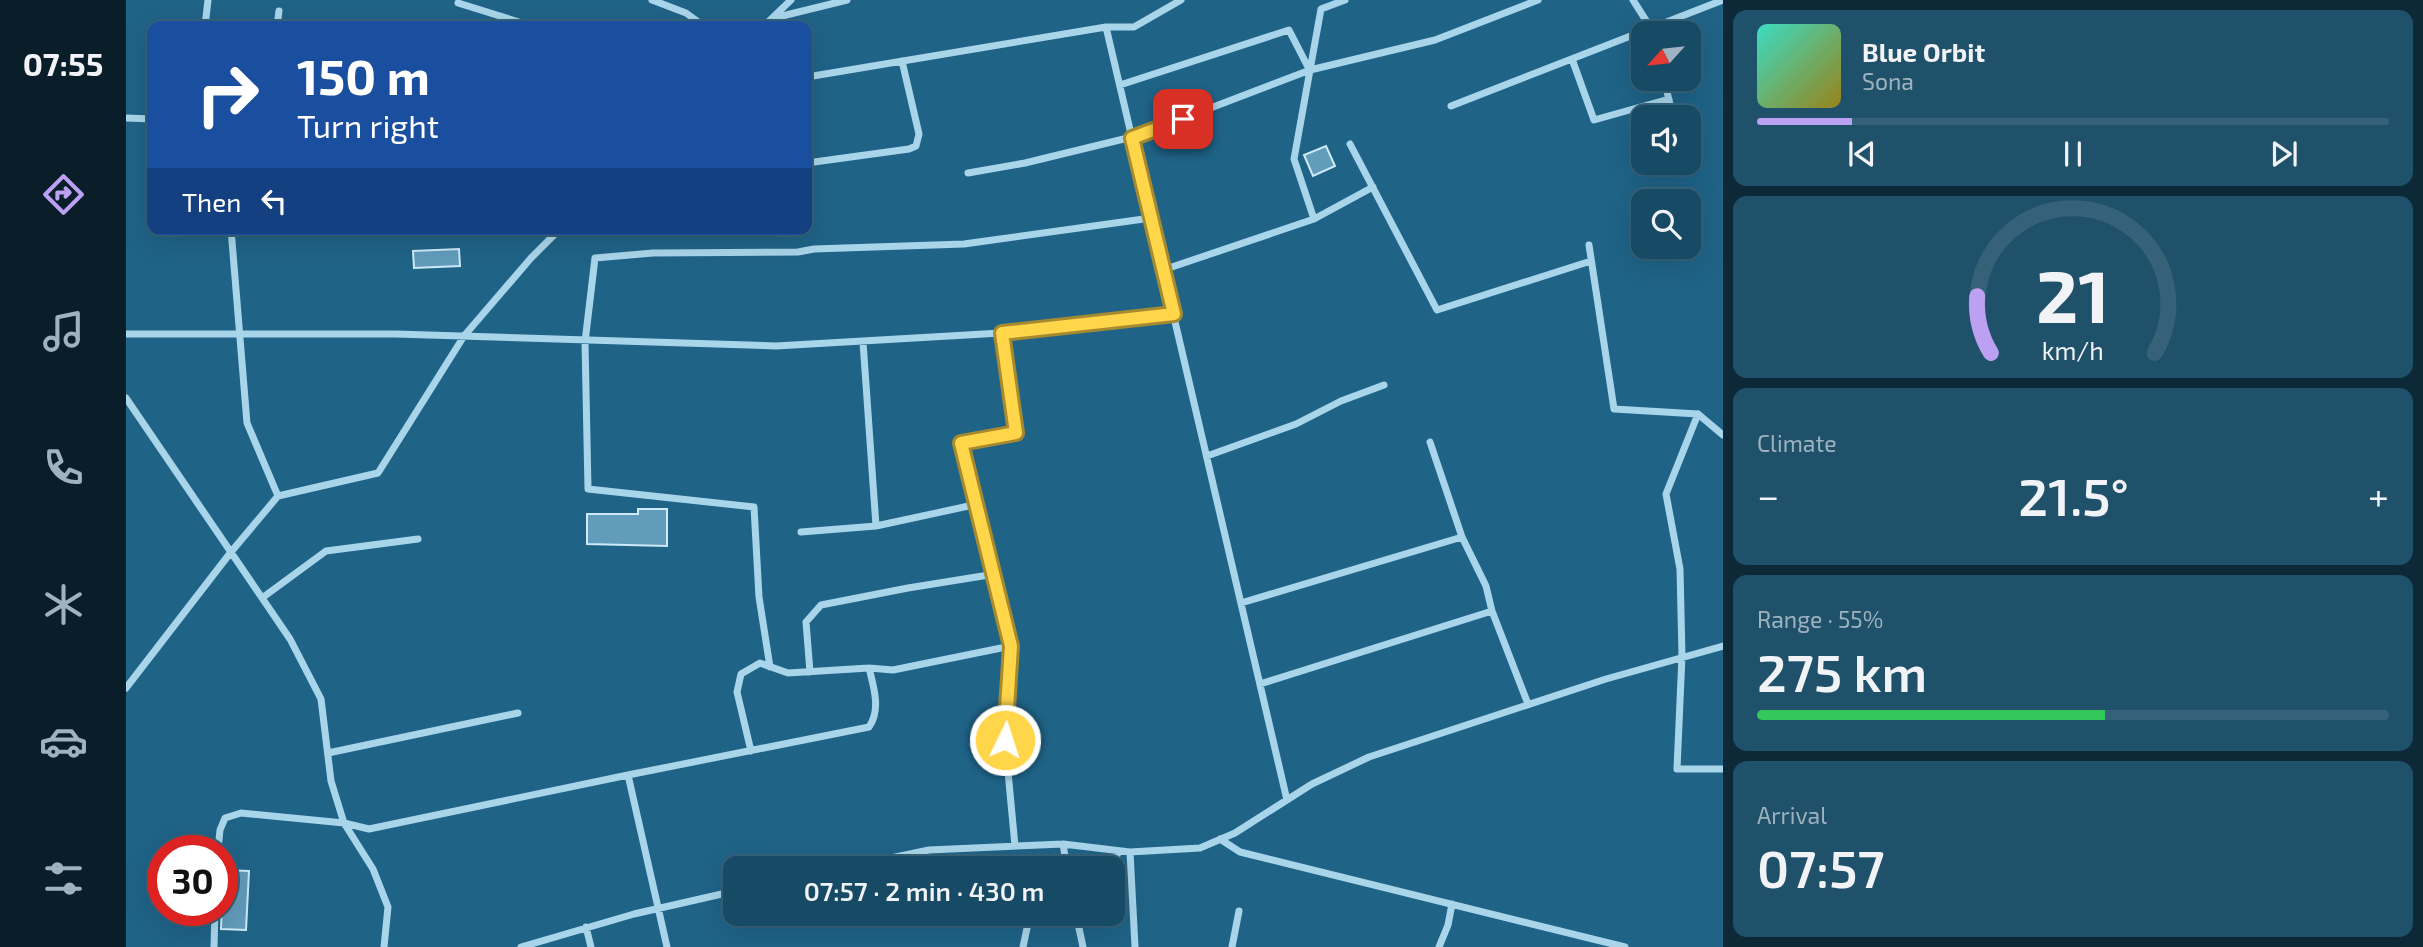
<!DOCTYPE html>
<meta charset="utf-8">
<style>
:root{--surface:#174a65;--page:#20516b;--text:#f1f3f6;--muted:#9eb3bf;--line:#366279;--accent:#bca0f2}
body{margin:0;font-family:"Exo 2",sans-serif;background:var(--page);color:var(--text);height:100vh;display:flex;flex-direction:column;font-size:26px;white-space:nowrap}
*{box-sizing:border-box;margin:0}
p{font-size:23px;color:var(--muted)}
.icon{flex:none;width:38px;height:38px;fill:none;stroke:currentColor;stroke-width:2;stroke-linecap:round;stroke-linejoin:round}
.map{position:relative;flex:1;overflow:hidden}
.details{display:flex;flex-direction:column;gap:10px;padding:10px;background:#0d2938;width:700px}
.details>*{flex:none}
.top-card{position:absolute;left:21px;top:21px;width:665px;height:214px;border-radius:14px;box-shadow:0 7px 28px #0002,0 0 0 2px var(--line);background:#1a4fa0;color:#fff;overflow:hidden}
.needle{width:46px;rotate:243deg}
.fabs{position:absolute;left:1505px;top:21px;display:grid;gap:14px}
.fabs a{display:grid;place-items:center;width:70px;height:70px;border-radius:14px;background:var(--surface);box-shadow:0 7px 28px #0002,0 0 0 2px var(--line);font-size:35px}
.speed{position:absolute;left:21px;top:835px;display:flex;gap:14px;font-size:35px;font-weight:700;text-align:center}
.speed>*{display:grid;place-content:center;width:91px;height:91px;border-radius:50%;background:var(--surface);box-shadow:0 7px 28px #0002,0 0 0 2px var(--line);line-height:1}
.speed .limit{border:10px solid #d22;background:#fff;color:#111}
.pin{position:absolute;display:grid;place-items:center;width:60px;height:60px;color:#fff;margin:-30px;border-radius:14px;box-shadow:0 4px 10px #0006}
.me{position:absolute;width:77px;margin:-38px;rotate:4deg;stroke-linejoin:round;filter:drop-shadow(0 0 5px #0008)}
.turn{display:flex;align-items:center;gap:24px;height:147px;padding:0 35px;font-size:32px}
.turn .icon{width:91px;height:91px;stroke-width:2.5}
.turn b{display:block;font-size:49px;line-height:60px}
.then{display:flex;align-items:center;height:66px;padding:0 35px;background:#0003;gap:14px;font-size:26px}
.big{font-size:52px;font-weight:600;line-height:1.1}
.details .card{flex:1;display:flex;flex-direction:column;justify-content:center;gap:10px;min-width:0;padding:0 24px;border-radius:14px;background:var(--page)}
.details .dial{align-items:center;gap:0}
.dial svg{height:182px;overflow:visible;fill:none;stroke:var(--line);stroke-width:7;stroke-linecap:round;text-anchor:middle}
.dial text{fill:var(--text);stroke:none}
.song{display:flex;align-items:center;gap:21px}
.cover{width:84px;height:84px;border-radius:10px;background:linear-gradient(135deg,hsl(170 70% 55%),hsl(50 70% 35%))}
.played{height:7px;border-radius:4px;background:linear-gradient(90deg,var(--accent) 15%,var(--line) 15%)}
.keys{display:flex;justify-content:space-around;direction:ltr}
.heat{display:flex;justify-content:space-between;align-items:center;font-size:38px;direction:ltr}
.charge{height:10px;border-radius:5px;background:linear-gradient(90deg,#34c759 55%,var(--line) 0)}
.trip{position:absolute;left:597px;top:856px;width:402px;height:70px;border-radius:14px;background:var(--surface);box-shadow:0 7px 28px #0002,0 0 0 2px var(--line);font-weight:600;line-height:70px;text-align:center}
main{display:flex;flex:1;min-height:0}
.tab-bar{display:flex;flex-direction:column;width:126px;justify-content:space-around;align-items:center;background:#091e28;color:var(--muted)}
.tab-bar .icon{width:49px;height:49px}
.tab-bar .on{color:var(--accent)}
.tab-bar b{font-size:32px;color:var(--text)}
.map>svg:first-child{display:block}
.building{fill:#619cbb;stroke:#ceeaf8;stroke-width:2}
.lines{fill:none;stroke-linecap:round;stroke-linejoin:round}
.minor{stroke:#a9d5ea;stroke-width:7}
.route-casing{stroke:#a68a30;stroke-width:18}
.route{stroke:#ffd54a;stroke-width:12}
</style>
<main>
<nav class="tab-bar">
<b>07:55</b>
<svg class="icon on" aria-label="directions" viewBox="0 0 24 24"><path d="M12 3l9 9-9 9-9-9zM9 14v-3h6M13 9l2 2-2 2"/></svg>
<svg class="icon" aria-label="music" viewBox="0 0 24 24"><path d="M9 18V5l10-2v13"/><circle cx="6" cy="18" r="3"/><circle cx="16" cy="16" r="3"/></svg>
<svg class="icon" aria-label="phone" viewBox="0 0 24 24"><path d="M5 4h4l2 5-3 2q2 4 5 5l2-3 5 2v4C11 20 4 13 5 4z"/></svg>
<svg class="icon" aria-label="climate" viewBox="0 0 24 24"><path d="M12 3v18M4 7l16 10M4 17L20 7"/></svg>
<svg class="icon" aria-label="car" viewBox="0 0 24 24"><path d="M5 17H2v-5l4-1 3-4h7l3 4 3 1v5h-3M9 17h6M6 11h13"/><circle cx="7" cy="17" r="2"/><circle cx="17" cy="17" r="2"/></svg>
<svg class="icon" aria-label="filters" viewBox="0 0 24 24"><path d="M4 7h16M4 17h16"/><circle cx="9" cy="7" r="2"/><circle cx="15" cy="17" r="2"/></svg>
</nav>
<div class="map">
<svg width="1597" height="947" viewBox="0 0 1597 947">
<rect width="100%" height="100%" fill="#1f6387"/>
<path class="building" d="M 1200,146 L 1209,166 L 1187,176 L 1178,155 Z
M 333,249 L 334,266 L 288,268 L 287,251 Z
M 512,509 L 541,509 L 541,546 L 461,544 L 461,514 L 512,514 Z
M 97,870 L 123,871 L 120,930 L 95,929 Z"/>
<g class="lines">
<path class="minor" d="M 526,0 L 560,13 L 578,26
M 1507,0 L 1528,33
M 332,3 L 406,26
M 648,18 L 721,0
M 79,26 L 82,0
M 151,26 L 153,11
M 638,26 L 665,0
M 980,27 L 1008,27 L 1055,0
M 1446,59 L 1468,120 L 1543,99
M 681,77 L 980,27 L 1161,800
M 1538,79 L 1547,117
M 994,85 L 1163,30 L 1183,69
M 1325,106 L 1597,0
M 0,118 L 26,119
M 1006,138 L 1184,70 L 1309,40 L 1412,0
M 1224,144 L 1311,310 L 1465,261
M 681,163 L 783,149 L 790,146 L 793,134 L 776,61
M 1558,163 L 1558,165
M 842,173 L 899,163 L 1006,137
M 1188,219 L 1168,159 L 1195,9 L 1219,0
M 105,229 L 121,423 L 152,496
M 1463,245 L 1488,409 L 1572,414 L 1540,494 L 1554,569 L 1556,656 L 1551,769 L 1597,769
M 1037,270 L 1188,219 L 1247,187
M 875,333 L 890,433 L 836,443 L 885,646 L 879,740 L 889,846
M 0,334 L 270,334 L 650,346 L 875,333 L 1047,314
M 737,342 L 750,526
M 0,398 L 164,639 L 195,699 L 205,781 L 218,823 L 247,869 L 262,907 L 258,947
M 1572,414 L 1597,435
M 1304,442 L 1336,537 L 1360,586 L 1366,611 L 1402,704
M 1081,456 L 1170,424 L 1215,401 L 1258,385
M 675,532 L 750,526 L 852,504
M 136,598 L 200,551 L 292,539
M 1115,603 L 1336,537
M 644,667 L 633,597 L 628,507 L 462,489 L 459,342 L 469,258 L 527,253 L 672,252 L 688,249 L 838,244 L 1025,218
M 684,672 L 680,622 L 695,605 L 782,588 L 869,574
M 1134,684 L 1366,611
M 0,688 L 105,552 L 152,496 L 252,473 L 338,336 L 405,258 L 434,229
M 625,751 L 611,692 L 615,674 L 634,663 L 662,673 L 743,668 L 767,670 L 885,646
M 202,753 L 392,713
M 1094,839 L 1114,852 L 1499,947
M 937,844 L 941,868
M 92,850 L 94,830 L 99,818 L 115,813 L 218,823 L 243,829 L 502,775
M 1004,852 L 1009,947
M 717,868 L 803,850 L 937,844 L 1004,852 L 1074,848 L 1109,833 L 1186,784 L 1243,757 L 1480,679 L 1597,646
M 984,868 L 993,851
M 950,914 L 957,947
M 460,927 L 465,947
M 88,947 L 89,910
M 395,947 L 508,914 L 609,891
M 541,947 L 502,775 L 743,727 C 755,710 748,688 743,668
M 897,947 L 904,914
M 1106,947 L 1113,911
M 1313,947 L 1322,925 L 1326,904"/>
</g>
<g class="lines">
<defs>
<path id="route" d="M 879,740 L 885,646 L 835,443 L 890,433 L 876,333 L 1048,314 L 1006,138 L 1057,119"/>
</defs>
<use href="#route" class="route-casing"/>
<use href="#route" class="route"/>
</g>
</svg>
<div class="fabs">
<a><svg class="needle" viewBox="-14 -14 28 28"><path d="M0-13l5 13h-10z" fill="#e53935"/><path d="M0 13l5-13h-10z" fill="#9eb3bf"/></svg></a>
<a><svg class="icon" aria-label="sound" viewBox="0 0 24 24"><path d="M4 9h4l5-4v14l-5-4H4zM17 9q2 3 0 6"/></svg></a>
<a><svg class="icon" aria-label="search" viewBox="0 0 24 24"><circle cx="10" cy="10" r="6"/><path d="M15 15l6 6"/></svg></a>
</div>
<div class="speed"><div class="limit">30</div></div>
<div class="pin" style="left:1057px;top:119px;background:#d93025"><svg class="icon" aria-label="arrive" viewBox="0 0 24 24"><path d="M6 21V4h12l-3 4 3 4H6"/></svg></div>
<svg class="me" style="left:879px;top:740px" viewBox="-20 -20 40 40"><circle r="17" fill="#ffd54a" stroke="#fff" stroke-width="3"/><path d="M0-11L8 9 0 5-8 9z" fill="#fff"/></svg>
<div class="trip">07:57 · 2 min · 430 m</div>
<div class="top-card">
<div class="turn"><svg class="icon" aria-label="right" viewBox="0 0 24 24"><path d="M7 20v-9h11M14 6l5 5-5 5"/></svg><div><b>150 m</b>Turn right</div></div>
<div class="then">Then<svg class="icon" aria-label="left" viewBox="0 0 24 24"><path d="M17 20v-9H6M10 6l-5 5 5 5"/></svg></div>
</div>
</div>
<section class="details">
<div class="card">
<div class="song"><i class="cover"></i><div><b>Blue Orbit</b><p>Sona</p></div></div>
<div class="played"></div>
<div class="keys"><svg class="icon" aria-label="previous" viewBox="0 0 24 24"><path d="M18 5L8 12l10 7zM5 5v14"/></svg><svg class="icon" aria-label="pause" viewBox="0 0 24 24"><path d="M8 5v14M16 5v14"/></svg><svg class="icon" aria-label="next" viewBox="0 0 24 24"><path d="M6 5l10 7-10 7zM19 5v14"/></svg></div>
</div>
<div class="card dial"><svg viewBox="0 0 100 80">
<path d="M14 69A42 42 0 1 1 86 69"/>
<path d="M14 69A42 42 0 0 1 8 44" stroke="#bca0f2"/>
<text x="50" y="56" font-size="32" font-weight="700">21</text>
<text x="50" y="72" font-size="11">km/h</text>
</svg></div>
<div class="card"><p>Climate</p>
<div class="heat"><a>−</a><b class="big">21.5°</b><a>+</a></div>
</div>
<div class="card"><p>Range · 55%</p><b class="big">275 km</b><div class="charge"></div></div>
<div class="card"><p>Arrival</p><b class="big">07:57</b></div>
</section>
</main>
